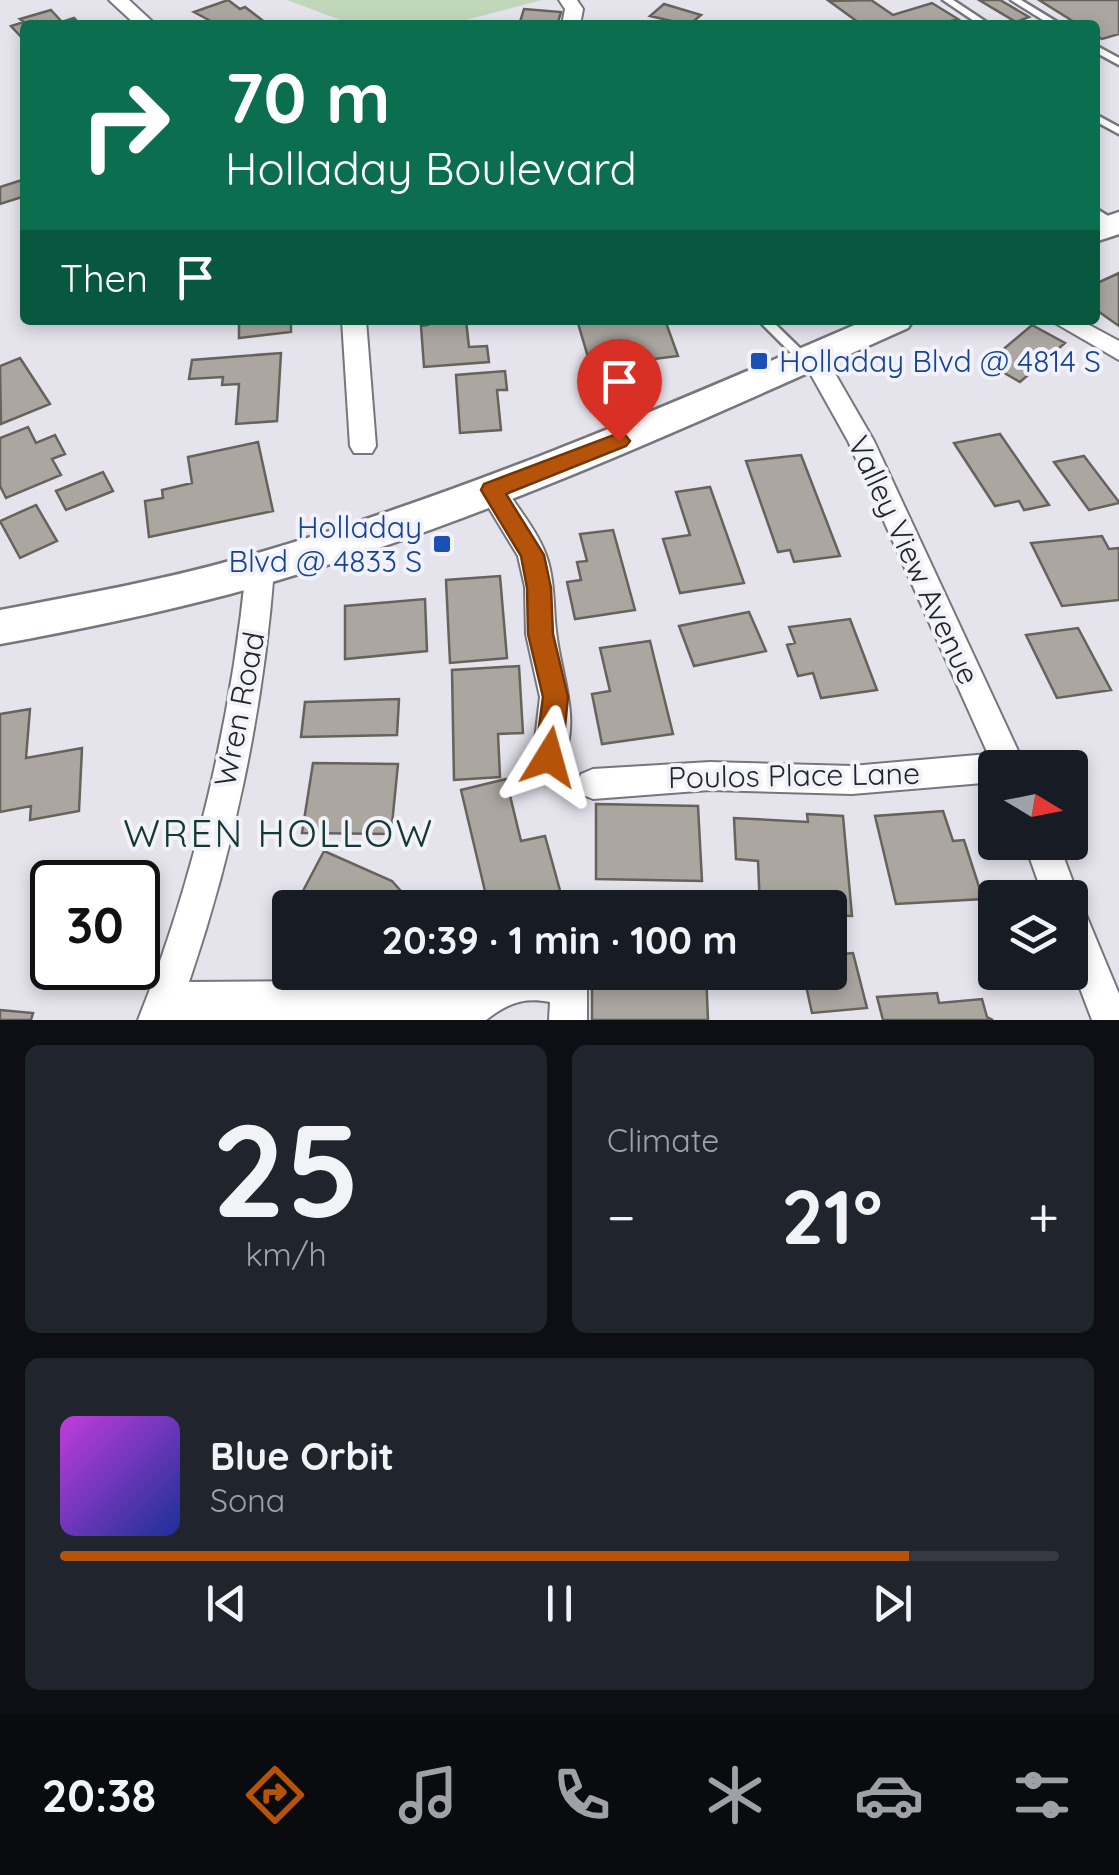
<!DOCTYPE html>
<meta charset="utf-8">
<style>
:root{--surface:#171b24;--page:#20242c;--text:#f1f3f6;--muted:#9ea1a6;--line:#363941;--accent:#b45309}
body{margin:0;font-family:Quicksand,sans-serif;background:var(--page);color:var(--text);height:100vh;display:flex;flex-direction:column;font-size:38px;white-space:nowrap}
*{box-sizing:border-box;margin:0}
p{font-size:32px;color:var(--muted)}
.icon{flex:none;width:55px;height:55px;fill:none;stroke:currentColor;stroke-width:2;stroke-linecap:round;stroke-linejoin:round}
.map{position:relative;height:1020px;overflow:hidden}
.details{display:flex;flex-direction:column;gap:25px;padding:25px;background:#0d0f14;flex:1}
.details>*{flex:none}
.guide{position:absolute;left:20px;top:20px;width:1080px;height:305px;border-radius:10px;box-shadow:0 5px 15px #0003;background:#0b6e4f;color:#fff;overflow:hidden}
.needle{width:65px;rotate:100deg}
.buttons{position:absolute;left:978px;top:750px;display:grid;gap:20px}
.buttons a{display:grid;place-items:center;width:110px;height:110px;border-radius:10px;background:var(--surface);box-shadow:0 5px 15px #0003;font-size:50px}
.speed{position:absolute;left:30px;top:860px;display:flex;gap:20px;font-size:50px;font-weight:700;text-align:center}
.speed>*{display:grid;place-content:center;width:130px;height:130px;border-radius:50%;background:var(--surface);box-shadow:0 5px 15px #0003;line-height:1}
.speed .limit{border:5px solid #111;border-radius:15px;background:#fff;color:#111}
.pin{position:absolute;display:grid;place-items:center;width:85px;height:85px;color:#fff;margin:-102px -42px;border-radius:50% 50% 50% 0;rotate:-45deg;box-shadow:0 0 10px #0007}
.pin .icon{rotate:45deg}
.me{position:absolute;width:110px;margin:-55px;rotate:8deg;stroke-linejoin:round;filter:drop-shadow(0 0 8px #0008)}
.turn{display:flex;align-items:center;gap:35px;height:210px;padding:0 40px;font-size:45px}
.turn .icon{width:130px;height:130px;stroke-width:2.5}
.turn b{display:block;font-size:70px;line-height:85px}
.then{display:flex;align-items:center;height:95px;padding:0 40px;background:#0003;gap:20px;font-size:38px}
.big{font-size:75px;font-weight:700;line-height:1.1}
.details .card{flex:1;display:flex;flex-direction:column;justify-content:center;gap:15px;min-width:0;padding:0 35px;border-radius:15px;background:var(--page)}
.details .dial{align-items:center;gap:0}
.dial b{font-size:130px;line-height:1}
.song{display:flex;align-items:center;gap:30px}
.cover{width:120px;height:120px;border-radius:15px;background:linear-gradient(135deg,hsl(290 70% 55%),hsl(230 70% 35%))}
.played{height:10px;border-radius:5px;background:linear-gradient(90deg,var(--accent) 85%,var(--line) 85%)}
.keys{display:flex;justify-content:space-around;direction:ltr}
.heat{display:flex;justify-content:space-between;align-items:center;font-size:55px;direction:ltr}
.details .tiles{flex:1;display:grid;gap:25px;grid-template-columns:1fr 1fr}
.card:last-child{grid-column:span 2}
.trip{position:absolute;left:272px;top:890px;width:575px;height:100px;border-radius:10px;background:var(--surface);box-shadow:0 5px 15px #0003;font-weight:700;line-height:100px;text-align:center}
.dock{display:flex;height:160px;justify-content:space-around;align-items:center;background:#090b0e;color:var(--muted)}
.dock .icon{width:70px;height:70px}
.dock .current{color:var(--accent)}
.dock b{font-size:45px;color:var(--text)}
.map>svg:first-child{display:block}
.green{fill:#c1d7ba}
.building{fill:#aba6a0;stroke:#67625c;stroke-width:2.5}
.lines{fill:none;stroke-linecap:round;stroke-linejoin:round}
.service-casing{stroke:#76767d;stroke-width:5}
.minor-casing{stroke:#76767d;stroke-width:4}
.secondary-casing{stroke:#76767d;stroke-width:5}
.service{fill:#fff;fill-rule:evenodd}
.minor{fill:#fff;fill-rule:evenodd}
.secondary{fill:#fff;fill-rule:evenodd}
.route{fill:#b45309;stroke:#753606;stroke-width:2.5}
.transit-dot{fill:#1a4fb4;stroke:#f2f2fa;stroke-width:4}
.labels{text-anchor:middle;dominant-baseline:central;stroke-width:8;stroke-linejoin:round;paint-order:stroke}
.transit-label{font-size:30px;fill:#164399;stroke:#f2f2fa;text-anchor:start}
.street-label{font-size:30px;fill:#242427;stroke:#f2f2fa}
.near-neighbourhood-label{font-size:38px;letter-spacing:2.5px;fill:#163834;stroke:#f2f2fa}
</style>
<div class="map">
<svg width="1119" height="1020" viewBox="0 0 1119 1020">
<rect width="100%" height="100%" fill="#e5e4ed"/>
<path class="green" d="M 287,0 L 542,0 L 447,25 L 354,25 Z"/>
<path class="building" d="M 228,0 L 240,9 L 245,7 L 262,20 L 255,22 L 258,25 L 218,25 L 194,12 Z
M 871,0 L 893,15 L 932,3 L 958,19 L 938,25 L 862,25 L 829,1 Z
M 979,0 L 1000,0 L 1029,17 L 1016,22 Z
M 1039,0 L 1119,0 L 1119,34 L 1102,39 L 1095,35 L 1095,25 L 1079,25 Z
M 664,4 L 701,15 L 689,25 L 650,16 Z
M 524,9 L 561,12 L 557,25 L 519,25 Z
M 51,10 L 62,22 L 74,18 L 81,25 L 25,25 L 25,41 L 11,26 L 24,22 L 20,19 Z
M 25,179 L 25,196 L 0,204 L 0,187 Z
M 1119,273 L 1119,326 L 1095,309 L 1095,284 Z
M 239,320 L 291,320 L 291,332 L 239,338 Z
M 427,320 L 466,320 L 469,347 L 487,346 L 489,362 L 424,367 L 421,326 L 428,325 Z
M 577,320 L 665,320 L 678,356 L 591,367 Z
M 1032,325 L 1065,343 L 1020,382 L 987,363 Z
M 281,353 L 277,421 L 236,424 L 239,384 L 222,385 L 223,377 L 189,379 L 192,360 Z
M 20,358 L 50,404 L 1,424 L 0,366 Z
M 505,371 L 507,390 L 497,390 L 501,430 L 460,433 L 456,375 Z
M 28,427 L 36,443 L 55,435 L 65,454 L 52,459 L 61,475 L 6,498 L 0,486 L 0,438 Z
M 1000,434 L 1049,505 L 1024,510 L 1019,501 L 995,506 L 954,443 Z
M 258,442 L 273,511 L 149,537 L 145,501 L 163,498 L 162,490 L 192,483 L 188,457 Z
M 801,455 L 840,556 L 794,562 L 790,550 L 778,552 L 746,461 Z
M 1084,456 L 1119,502 L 1119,503 L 1089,510 L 1054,462 Z
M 103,472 L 113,491 L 66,510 L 56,491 Z
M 710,487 L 744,583 L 680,593 L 663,539 L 690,535 L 676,492 Z
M 36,505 L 57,541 L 20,558 L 0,521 Z
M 613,530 L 635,610 L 575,619 L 567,582 L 581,580 L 577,562 L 587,561 L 580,534 Z
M 1102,536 L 1109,549 L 1119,548 L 1119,600 L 1062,606 L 1031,543 Z
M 500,576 L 507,658 L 450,663 L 446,580 Z
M 425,599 L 427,651 L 345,659 L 345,606 Z
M 749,612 L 766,651 L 694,666 L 679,626 Z
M 850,619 L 877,690 L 821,698 L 813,673 L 798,676 L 787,645 L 795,643 L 789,627 Z
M 1078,628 L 1111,690 L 1057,698 L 1026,635 Z
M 650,641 L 673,734 L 602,744 L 592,694 L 610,691 L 600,648 Z
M 519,666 L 523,733 L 498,734 L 500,777 L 454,780 L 452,670 Z
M 399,699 L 397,735 L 301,737 L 305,702 Z
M 30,709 L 26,758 L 82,748 L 79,811 L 30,820 L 31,806 L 0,812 L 0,714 Z
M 313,763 L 398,764 L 391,834 L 302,833 Z
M 506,779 L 521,841 L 545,836 L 564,905 L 489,908 L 461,790 Z
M 596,804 L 698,806 L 702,881 L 596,879 Z
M 943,811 L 953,841 L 964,840 L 983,899 L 896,904 L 875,816 Z
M 807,814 L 843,816 L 852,916 L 830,915 L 830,908 L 760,908 L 758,861 L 736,859 L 734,818 L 808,822 Z
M 324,851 L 392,881 L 416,908 L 294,908 Z
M 853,953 L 867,1008 L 812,1013 L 803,972 L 830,972 L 830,955 Z
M 592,972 L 706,973 L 708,1020 L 592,1020 Z
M 937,993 L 939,1003 L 982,999 L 987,1017 L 993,1020 L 883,1020 L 877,997 Z
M 0,1010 L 33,1013 L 31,1020 L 0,1020 Z"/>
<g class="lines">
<defs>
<path id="service" d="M 943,0 L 953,0 L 991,25 L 980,25 Z
M 1011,0 L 1021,0 L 1062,25 L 1051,25 Z
M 1095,45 L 1119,58 L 1119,65 L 1095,52 Z
M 1095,114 L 1119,127 L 1119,134 L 1095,121 Z
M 1095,208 L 1118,222 L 1118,226 L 1110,226 L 1095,216 Z
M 758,320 L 771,320 L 809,357 L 811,360 L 809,363 L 801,363 Z"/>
<path id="minor" d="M 109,0 L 129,0 L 156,25 L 136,25 Z
M 559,0 L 577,0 L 583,9 L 580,25 L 562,25 L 565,9 Z
M 342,320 L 366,320 L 376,446 L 372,453 L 354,453 L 350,446 Z
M 1050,320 L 1080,320 L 1119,341 L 1119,360 Z
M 813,349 L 822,351 L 874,441 L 1026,768 L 995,768 L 995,782 L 852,794 L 710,790 L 593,799 L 581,794 L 577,784 L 581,774 L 593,769 L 710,762 L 852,766 L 988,754 L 848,441 L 801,357 Z
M 492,480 L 502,483 C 516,506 537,530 546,555 C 555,580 553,606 556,631 C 561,678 583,720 560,767 L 549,771 L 538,767 L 533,757 L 540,697 L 526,634 L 525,587 L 518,556 L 478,490 L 482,483 Z
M 260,557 L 270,560 L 274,568 C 264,707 234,850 189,982 L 324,981 L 466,989 L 494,972 L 576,972 L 582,975 L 587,988 L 587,1020 L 549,1020 L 550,1002 C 523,997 508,1003 486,1020 L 138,1020 C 194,881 232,717 246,568 L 250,560 Z
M 1024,842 L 1058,842 L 1079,898 L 1077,903 L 1082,905 L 1119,994 L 1119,1020 L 1092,1020 L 1070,962 L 1070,898 L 1044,898 Z"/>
<path id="secondary" d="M 1119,212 L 1119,234 L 1095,242 L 1095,220 Z
M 866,320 L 913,320 L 908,328 C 687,427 464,530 230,594 C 154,614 77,630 0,644 L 0,610 C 79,595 159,581 237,559 C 453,498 660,409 866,320 Z"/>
</defs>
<use href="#service" class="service-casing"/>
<use href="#minor" class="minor-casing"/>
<use href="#secondary" class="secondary-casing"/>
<use href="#service" class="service"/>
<use href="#minor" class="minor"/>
<use href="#secondary" class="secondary"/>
</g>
<path class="route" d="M 619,433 L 626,436 L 630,441 L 626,446 L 506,494 L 544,555 L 551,588 L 553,634 L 568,697 L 562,757 L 558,765 L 549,768 L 539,765 L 535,757 L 543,697 L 528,634 L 527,588 L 521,556 L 481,490 L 484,484 Z"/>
<g class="transit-dot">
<rect x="749" y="351" width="20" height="20" rx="5"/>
<rect x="432" y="534" width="20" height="20" rx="5"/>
</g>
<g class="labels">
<g class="transit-label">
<text x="779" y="361">Holladay Blvd @ 4814 S</text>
<text x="422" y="527" text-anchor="end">Holladay<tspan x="422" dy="34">Blvd @ 4833 S</tspan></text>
</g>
<g class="street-label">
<text transform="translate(914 560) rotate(65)">Valley View Avenue</text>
<text transform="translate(239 709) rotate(-79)">Wren Road</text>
<text transform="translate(794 775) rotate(-1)">Poulos Place Lane</text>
</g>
<g class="near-neighbourhood-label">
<text x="279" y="833">WREN HOLLOW</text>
</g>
</g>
</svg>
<div class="buttons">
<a><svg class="needle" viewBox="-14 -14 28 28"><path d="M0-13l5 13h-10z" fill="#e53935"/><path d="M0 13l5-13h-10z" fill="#9ea1a6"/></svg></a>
<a><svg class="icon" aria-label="layers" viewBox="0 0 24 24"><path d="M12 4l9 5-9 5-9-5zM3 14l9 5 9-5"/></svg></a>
</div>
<div class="speed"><div class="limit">30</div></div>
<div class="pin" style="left:619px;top:441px;background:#d93025"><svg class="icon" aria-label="arrive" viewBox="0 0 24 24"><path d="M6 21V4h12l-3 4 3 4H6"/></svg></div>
<svg class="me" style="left:549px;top:757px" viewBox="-20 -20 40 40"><path d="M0-17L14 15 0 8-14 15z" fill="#b45309" stroke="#fff" stroke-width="4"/></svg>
<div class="trip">20:39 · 1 min · 100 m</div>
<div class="guide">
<div class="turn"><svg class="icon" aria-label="right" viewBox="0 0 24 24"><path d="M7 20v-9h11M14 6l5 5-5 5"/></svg><div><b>70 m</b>Holladay Boulevard</div></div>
<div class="then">Then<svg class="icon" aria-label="arrive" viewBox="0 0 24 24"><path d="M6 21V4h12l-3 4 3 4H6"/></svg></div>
</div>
</div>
<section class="details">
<div class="tiles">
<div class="card dial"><b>25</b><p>km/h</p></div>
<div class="card"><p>Climate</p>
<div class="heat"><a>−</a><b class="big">21°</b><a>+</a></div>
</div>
<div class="card">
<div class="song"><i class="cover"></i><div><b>Blue Orbit</b><p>Sona</p></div></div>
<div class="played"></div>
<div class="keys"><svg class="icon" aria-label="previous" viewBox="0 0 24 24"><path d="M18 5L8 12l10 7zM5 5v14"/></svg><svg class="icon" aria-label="pause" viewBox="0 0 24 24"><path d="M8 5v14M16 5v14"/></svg><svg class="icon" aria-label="next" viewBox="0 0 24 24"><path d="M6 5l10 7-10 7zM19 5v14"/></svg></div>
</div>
</div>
</section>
<nav class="dock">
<b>20:38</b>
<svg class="icon current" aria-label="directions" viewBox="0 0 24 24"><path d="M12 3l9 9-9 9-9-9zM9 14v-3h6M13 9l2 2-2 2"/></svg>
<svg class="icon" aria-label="music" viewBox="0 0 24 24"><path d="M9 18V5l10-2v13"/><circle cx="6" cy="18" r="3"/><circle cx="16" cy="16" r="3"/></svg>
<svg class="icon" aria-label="phone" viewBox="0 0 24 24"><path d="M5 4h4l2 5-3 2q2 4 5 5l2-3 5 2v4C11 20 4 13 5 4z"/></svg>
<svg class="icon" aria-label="climate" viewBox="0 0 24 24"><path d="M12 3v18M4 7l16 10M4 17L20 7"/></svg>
<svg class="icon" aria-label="car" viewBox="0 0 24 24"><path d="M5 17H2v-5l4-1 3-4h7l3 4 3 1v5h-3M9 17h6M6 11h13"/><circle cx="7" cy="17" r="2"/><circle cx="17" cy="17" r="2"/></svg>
<svg class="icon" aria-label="filters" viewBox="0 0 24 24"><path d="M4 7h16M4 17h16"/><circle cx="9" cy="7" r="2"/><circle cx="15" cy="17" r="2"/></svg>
</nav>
